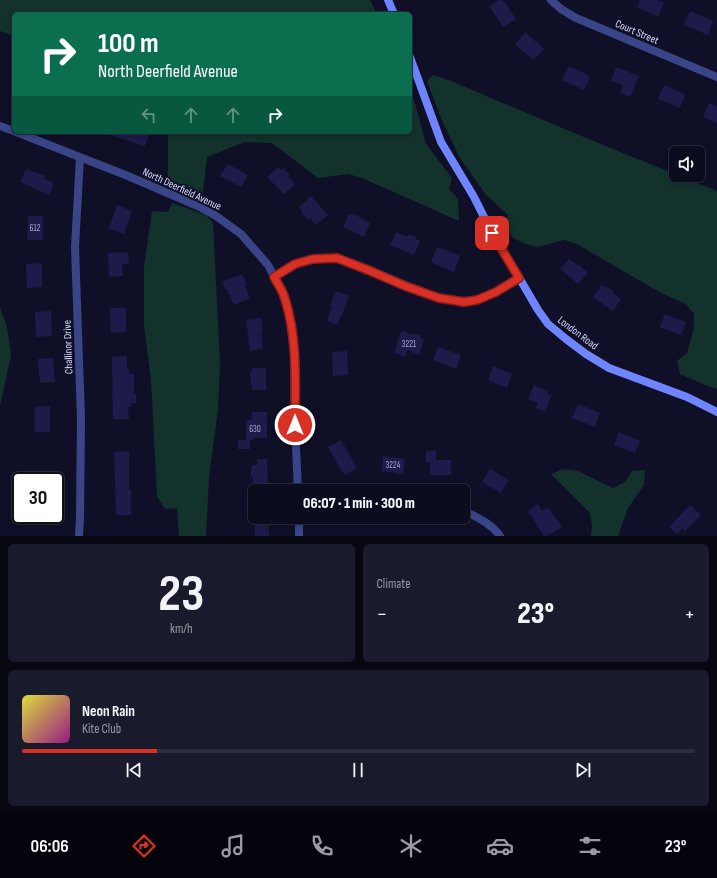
<!DOCTYPE html>
<meta charset="utf-8">
<style>
:root{--surface:#0b0c1e;--page:#191a2b;--text:#f1f3f6;--muted:#9a9ba4;--line:#2b2c3c;--accent:#d93025}
body{margin:0;font-family:"Sofia Sans Condensed",sans-serif;background:var(--page);color:var(--text);height:100vh;display:flex;flex-direction:column;font-size:15px;white-space:nowrap}
*{box-sizing:border-box;margin:0}
p{font-size:13px;color:var(--muted)}
.icon{flex:none;width:22px;height:22px;fill:none;stroke:currentColor;stroke-width:2;stroke-linecap:round;stroke-linejoin:round}
.map{position:relative;height:536px;overflow:hidden}
.drawer{display:flex;flex-direction:column;gap:8px;padding:8px;background:#060710;flex:1}
.drawer>*{flex:none}
.hud{position:absolute;left:12px;top:12px;width:400px;height:122px;border-radius:6px;box-shadow:0 2px 6px #0003,0 0 0 1px var(--line);background:#0b6e4f;color:#fff;overflow:hidden}
.fabs{position:absolute;left:669px;top:146px;display:grid;gap:8px}
.fabs a{display:grid;place-items:center;width:36px;height:36px;border-radius:6px;background:var(--surface);box-shadow:0 2px 6px #0003,0 0 0 1px var(--line);font-size:20px}
.speed{position:absolute;left:12px;top:472px;display:flex;gap:8px;font-size:20px;font-weight:700;text-align:center}
.speed>*{display:grid;place-content:center;width:52px;height:52px;border-radius:50%;background:var(--surface);box-shadow:0 2px 6px #0003,0 0 0 1px var(--line);line-height:1}
.speed .limit{border:2px solid #111;border-radius:6px;background:#fff;color:#111}
.pin{position:absolute;display:grid;place-items:center;width:34px;height:34px;color:#fff;margin:-17px;border-radius:8px;box-shadow:0 2px 6px #0006}
.me{position:absolute;width:44px;margin:-22px;rotate:0deg;stroke-linejoin:round;filter:drop-shadow(0 0 3px #0008)}
.turn{display:flex;align-items:center;gap:14px;height:84px;padding:0 20px;font-size:18px}
.turn .icon{width:52px;height:52px;stroke-width:2.5}
.turn b{display:block;font-size:28px;line-height:34px}
.lanes{display:flex;align-items:center;height:38px;padding:0 20px;background:#0003;justify-content:center;gap:20px;direction:ltr}
.lanes .off{opacity:.35}
.big{font-size:30px;font-weight:800;line-height:1.1}
.drawer .tile{flex:1;display:flex;flex-direction:column;justify-content:center;gap:6px;min-width:0;padding:0 14px;border-radius:6px;background:var(--page)}
.drawer .dial{align-items:center;gap:0}
.dial b{font-size:52px;line-height:1}
.song{display:flex;align-items:center;gap:12px}
.cover{width:48px;height:48px;border-radius:6px;background:linear-gradient(135deg,hsl(60 70% 55%),hsl(310 70% 35%))}
.played{height:4px;border-radius:2px;background:linear-gradient(90deg,var(--accent) 20%,var(--line) 20%)}
.keys{display:flex;justify-content:space-around;direction:ltr}
.heat{display:flex;justify-content:space-between;align-items:center;font-size:22px;direction:ltr}
.drawer .tiles{flex:1;display:grid;gap:8px;grid-template-columns:1fr 1fr}
.tile:last-child{grid-column:span 2}
.trip{position:absolute;left:248px;top:484px;width:222px;height:40px;border-radius:6px;background:var(--surface);box-shadow:0 2px 6px #0003,0 0 0 1px var(--line);font-weight:800;line-height:40px;text-align:center}
.dock{display:flex;height:64px;justify-content:space-around;align-items:center;background:#04050c;color:var(--muted)}
.dock .icon{width:28px;height:28px}
.dock .active{color:var(--accent)}
.dock b{font-size:18px;color:var(--text)}
.map>svg:first-child{display:block}
.green{fill:#12322b}
.building{fill:#1c1b4a}
.lines{fill:none;stroke-linecap:round;stroke-linejoin:round}
.street{stroke:#3a4588;stroke-width:8}
.secondary{stroke:#6e85ff;stroke-width:8}
.route-casing{stroke:#8d1f18;stroke-width:10}
.route{stroke:#d93025;stroke-width:7}
.labels{text-anchor:middle;dominant-baseline:central;stroke-width:4;stroke-linejoin:round;paint-order:stroke}
.number-label{font-size:9px;fill:#a8aad2}
.street-label{font-size:11px;fill:#d7d9ff;stroke:#0f1028}
</style>
<div class="map">
<svg width="717" height="536" viewBox="0 0 717 536">
<rect width="100%" height="100%" fill="#0f1028"/>
<path class="green" d="M 0,0 L 370,0 L 377,14 L 14,14 L 14,36 L 0,31 Z
M 433,75 L 451,81 L 598,143 L 717,191 L 717,389 L 705,385 L 680,374 L 677,361 L 687,353 L 694,328 L 694,314 L 686,304 L 661,293 L 577,244 L 564,240 L 538,247 L 525,244 L 512,237 L 505,227 L 508,215 L 486,195 L 460,158 L 443,123 L 427,81 Z
M 410,93 L 415,103 L 426,144 L 452,178 L 449,189 L 458,199 L 459,221 L 362,178 L 348,174 L 318,178 L 272,143 L 244,142 L 207,157 L 202,200 L 168,186 L 168,132 L 410,132 Z
M 172,203 L 206,215 L 213,223 L 220,363 L 218,410 L 209,477 L 206,536 L 179,536 L 177,508 L 165,509 L 157,496 L 151,380 L 144,325 L 144,267 L 152,211 L 168,212 Z
M 0,307 L 7,327 L 11,355 L 0,406 Z
M 564,469 L 578,471 L 613,488 L 625,482 L 632,471 L 645,470 L 644,485 L 628,508 L 618,536 L 591,536 L 592,526 L 590,513 L 551,474 Z"/>
<path class="building" d="M 499,0 L 503,0 L 516,19 L 503,27 L 489,6 Z
M 640,0 L 657,0 L 664,3 L 658,17 L 637,7 Z
M 690,11 L 713,21 L 708,35 L 684,25 Z
M 525,32 L 544,49 L 534,60 L 515,45 Z
M 569,66 L 590,76 L 584,90 L 562,80 Z
M 616,67 L 639,76 L 630,97 L 620,93 L 623,85 L 611,81 Z
M 664,85 L 685,94 L 680,108 L 658,99 Z
M 709,103 L 717,107 L 717,123 L 703,117 Z
M 107,132 L 150,132 L 145,146 L 107,134 Z
M 228,164 L 248,175 L 241,187 L 220,176 Z
M 278,167 L 281,170 L 283,168 L 290,175 L 288,176 L 295,184 L 284,194 L 267,177 Z
M 26,169 L 45,176 L 44,179 L 54,183 L 49,195 L 20,182 Z
M 311,196 L 328,215 L 316,225 L 310,218 L 308,220 L 302,213 L 303,212 L 299,207 Z
M 117,205 L 132,211 L 124,234 L 109,228 Z
M 349,214 L 353,216 L 354,214 L 370,223 L 364,237 L 343,227 Z
M 28,216 L 43,216 L 43,240 L 27,240 Z
M 396,232 L 408,237 L 409,234 L 416,237 L 416,239 L 420,241 L 414,255 L 390,245 Z
M 437,247 L 441,249 L 442,248 L 460,256 L 454,272 L 431,262 Z
M 122,252 L 122,253 L 128,253 L 129,264 L 122,264 L 123,276 L 109,277 L 108,253 Z
M 569,259 L 577,265 L 578,264 L 588,273 L 578,284 L 560,269 Z
M 42,263 L 42,287 L 27,288 L 26,264 Z
M 242,274 L 247,285 L 245,286 L 250,298 L 234,305 L 227,289 L 225,289 L 222,282 Z
M 602,285 L 606,288 L 607,287 L 614,292 L 613,293 L 621,299 L 613,311 L 593,297 Z
M 336,291 L 349,296 L 341,317 L 340,317 L 337,325 L 327,321 L 332,306 L 330,305 Z
M 110,308 L 126,308 L 126,332 L 111,333 Z
M 51,311 L 52,336 L 36,337 L 35,312 Z
M 665,314 L 686,322 L 681,335 L 660,327 Z
M 261,318 L 263,333 L 261,333 L 263,349 L 250,351 L 246,320 Z
M 402,330 L 412,335 L 413,333 L 421,336 L 420,338 L 424,340 L 419,355 L 408,350 L 405,357 L 394,353 L 397,346 L 396,345 Z
M 438,347 L 461,355 L 456,369 L 433,360 Z
M 347,351 L 348,375 L 333,376 L 332,352 Z
M 127,356 L 127,369 L 129,369 L 129,374 L 134,374 L 134,394 L 136,394 L 136,403 L 131,403 L 131,407 L 128,407 L 129,419 L 113,419 L 112,357 Z
M 53,358 L 55,382 L 40,383 L 38,359 Z
M 493,366 L 512,374 L 507,388 L 488,380 Z
M 252,368 L 266,368 L 266,390 L 252,390 L 250,372 L 252,372 Z
M 534,385 L 548,391 L 547,393 L 552,395 L 545,412 L 536,408 L 538,403 L 528,399 Z
M 578,404 L 600,413 L 595,427 L 572,418 Z
M 50,406 L 50,432 L 35,432 L 35,407 Z
M 252,412 L 267,412 L 267,438 L 254,438 L 254,440 L 246,440 L 246,420 L 251,420 Z
M 619,432 L 640,441 L 635,453 L 614,445 Z
M 238,440 L 250,440 L 250,449 L 238,449 Z
M 341,440 L 357,468 L 344,475 L 343,472 L 342,472 L 328,447 Z
M 129,451 L 129,490 L 131,490 L 131,515 L 116,515 L 114,452 Z
M 426,451 L 436,451 L 436,460 L 451,460 L 451,475 L 430,475 L 430,462 L 426,462 Z
M 383,456 L 405,459 L 403,474 L 382,471 Z
M 257,459 L 267,459 L 268,488 L 253,488 L 253,477 L 251,477 L 251,469 L 252,469 L 252,465 L 257,465 Z
M 490,469 L 508,480 L 501,493 L 482,482 Z
M 538,504 L 542,511 L 548,507 L 562,527 L 547,536 L 544,536 L 528,511 Z
M 690,505 L 701,515 L 685,531 L 682,529 L 677,534 L 669,527 Z
M 253,517 L 269,517 L 269,536 L 255,536 L 255,525 L 253,525 Z"/>
<g class="lines">
<path class="street" d="M 551,0 L 561,9 L 576,18 L 717,77
M 0,126 L 14,131
M 16,132 L 128,176 L 200,207 L 216,216 L 241,234 L 268,265 L 285,298 L 291,325 L 294,355 L 295,425 L 298,491
M 274,277 L 295,264 L 313,259 L 337,258 L 368,269 L 405,285 L 439,298 L 464,301 L 477,300 L 496,292 L 519,278
M 463,510 C 476,517 491,523 500,536
M 79,536 L 80,519 L 81,418 L 75,247 L 80,157
M 299,536 L 299,517"/>
<path class="secondary" d="M 388,0 L 394,14
M 410,57 L 441,142 L 474,197 L 486,221 L 538,310 L 548,324 L 566,339 L 586,354 L 609,368 L 687,397 L 717,412"/>
</g>
<g class="lines">
<defs>
<path id="route" d="M 295,425 C 295,383 298,340 285,299 C 283,291 278,284 274,277 L 295,264 L 313,259 L 337,258 L 368,270 L 405,286 L 439,298 L 464,302 L 477,300 L 496,292 L 519,278 L 492,233"/>
</defs>
<use href="#route" class="route-casing"/>
<use href="#route" class="route"/>
</g>
<g class="labels">
<g class="number-label">
<text x="35" y="228">612</text>
<text x="409" y="344">3221</text>
<text x="255" y="429">630</text>
<text x="393" y="465">3224</text>
</g>
<g class="street-label">
<text transform="translate(637 32) rotate(23)">Court Street</text>
<text transform="translate(182 189) rotate(25)">North Deerfield Avenue</text>
<text transform="translate(578 333) rotate(37)">London Road</text>
<text transform="translate(68 347) rotate(-92)">Challinor Drive</text>
</g>
</g>
</svg>
<div class="fabs">
<a><svg class="icon" aria-label="sound" viewBox="0 0 24 24"><path d="M4 9h4l5-4v14l-5-4H4zM17 9q2 3 0 6"/></svg></a>
</div>
<div class="speed"><div class="limit">30</div></div>
<div class="pin" style="left:492px;top:233px;background:#d93025"><svg class="icon" aria-label="arrive" viewBox="0 0 24 24"><path d="M6 21V4h12l-3 4 3 4H6"/></svg></div>
<svg class="me" style="left:295px;top:425px" viewBox="-20 -20 40 40"><circle r="17" fill="#d93025" stroke="#fff" stroke-width="3"/><path d="M0-11L8 9 0 5-8 9z" fill="#fff"/></svg>
<div class="trip">06:07 · 1 min · 300 m</div>
<div class="hud">
<div class="turn"><svg class="icon" aria-label="right" viewBox="0 0 24 24"><path d="M7 20v-9h11M14 6l5 5-5 5"/></svg><div><b>100 m</b>North Deerfield Avenue</div></div>
<div class="lanes"><svg class="icon off" aria-label="left" viewBox="0 0 24 24"><path d="M17 20v-9H6M10 6l-5 5 5 5"/></svg><svg class="icon off" aria-label="ahead" viewBox="0 0 24 24"><path d="M12 20V5M6 11l6-6 6 6"/></svg><svg class="icon off" aria-label="ahead" viewBox="0 0 24 24"><path d="M12 20V5M6 11l6-6 6 6"/></svg><svg class="icon" aria-label="right" viewBox="0 0 24 24"><path d="M7 20v-9h11M14 6l5 5-5 5"/></svg></div>
</div>
</div>
<section class="drawer">
<div class="tiles">
<div class="tile dial"><b>23</b><p>km/h</p></div>
<div class="tile"><p>Climate</p>
<div class="heat"><a>−</a><b class="big">23°</b><a>+</a></div>
</div>
<div class="tile">
<div class="song"><i class="cover"></i><div><b>Neon Rain</b><p>Kite Club</p></div></div>
<div class="played"></div>
<div class="keys"><svg class="icon" aria-label="previous" viewBox="0 0 24 24"><path d="M18 5L8 12l10 7zM5 5v14"/></svg><svg class="icon" aria-label="pause" viewBox="0 0 24 24"><path d="M8 5v14M16 5v14"/></svg><svg class="icon" aria-label="next" viewBox="0 0 24 24"><path d="M6 5l10 7-10 7zM19 5v14"/></svg></div>
</div>
</div>
</section>
<nav class="dock">
<b>06:06</b>
<svg class="icon active" aria-label="directions" viewBox="0 0 24 24"><path d="M12 3l9 9-9 9-9-9zM9 14v-3h6M13 9l2 2-2 2"/></svg>
<svg class="icon" aria-label="music" viewBox="0 0 24 24"><path d="M9 18V5l10-2v13"/><circle cx="6" cy="18" r="3"/><circle cx="16" cy="16" r="3"/></svg>
<svg class="icon" aria-label="phone" viewBox="0 0 24 24"><path d="M5 4h4l2 5-3 2q2 4 5 5l2-3 5 2v4C11 20 4 13 5 4z"/></svg>
<svg class="icon" aria-label="climate" viewBox="0 0 24 24"><path d="M12 3v18M4 7l16 10M4 17L20 7"/></svg>
<svg class="icon" aria-label="car" viewBox="0 0 24 24"><path d="M5 17H2v-5l4-1 3-4h7l3 4 3 1v5h-3M9 17h6M6 11h13"/><circle cx="7" cy="17" r="2"/><circle cx="17" cy="17" r="2"/></svg>
<svg class="icon" aria-label="filters" viewBox="0 0 24 24"><path d="M4 7h16M4 17h16"/><circle cx="9" cy="7" r="2"/><circle cx="15" cy="17" r="2"/></svg>
<b>23°</b>
</nav>
